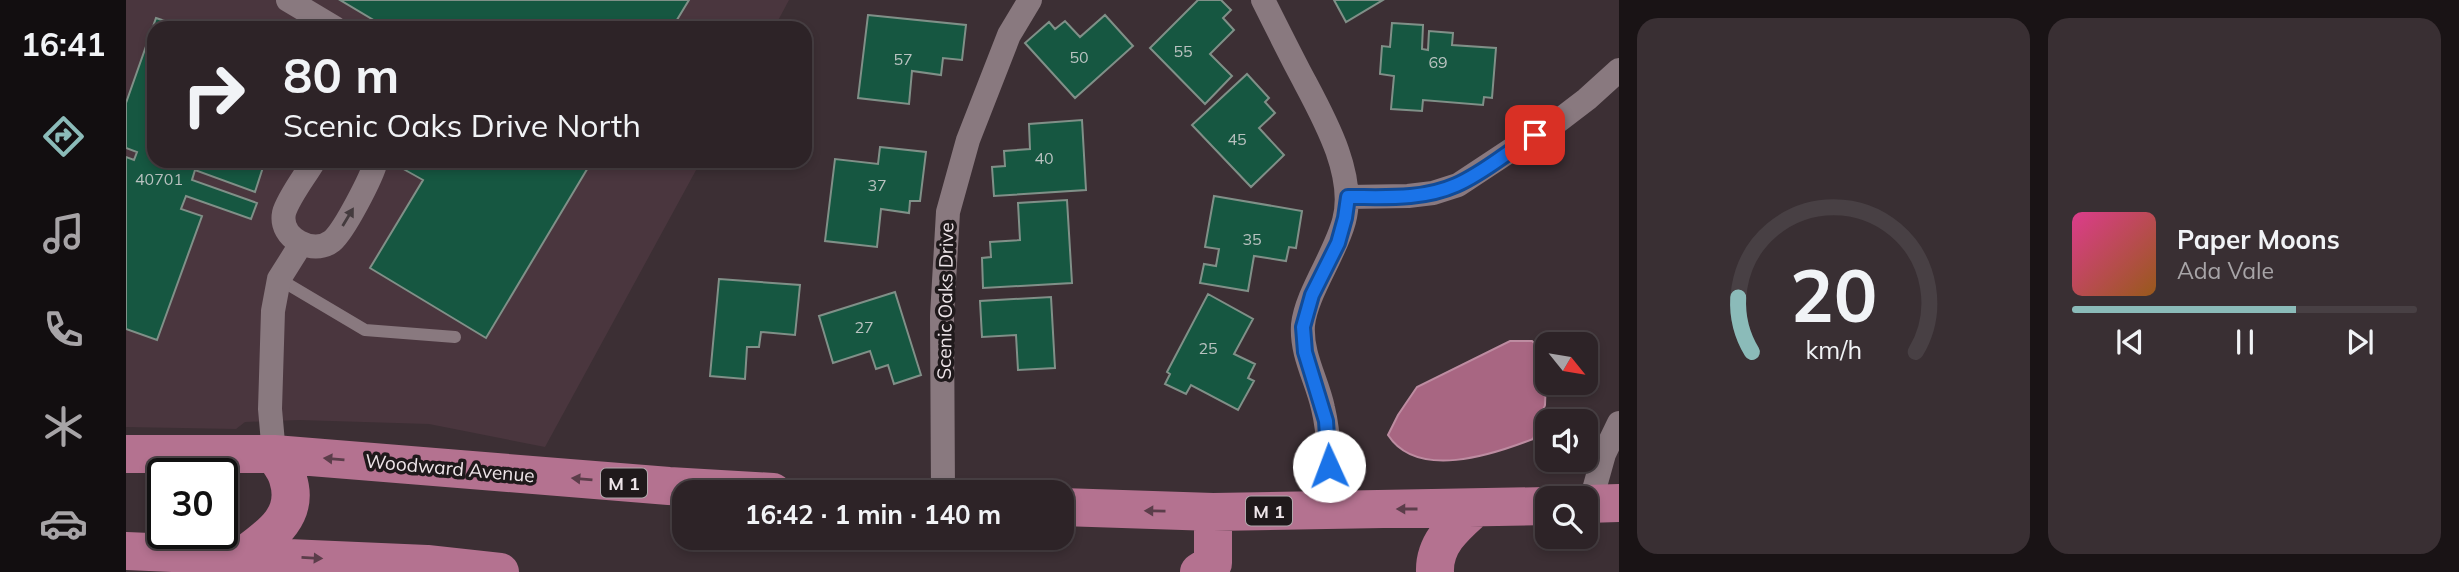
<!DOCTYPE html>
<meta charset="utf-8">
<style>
:root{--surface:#2d2327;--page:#392f33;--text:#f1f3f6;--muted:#a7a4a7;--line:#484044;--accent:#8bbbb9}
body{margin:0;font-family:Mulish,sans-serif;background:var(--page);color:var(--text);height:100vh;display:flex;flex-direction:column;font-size:26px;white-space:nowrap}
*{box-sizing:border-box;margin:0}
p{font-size:23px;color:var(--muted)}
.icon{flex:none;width:38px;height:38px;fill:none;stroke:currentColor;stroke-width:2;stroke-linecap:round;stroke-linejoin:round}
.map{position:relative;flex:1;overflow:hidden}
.side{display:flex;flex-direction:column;gap:18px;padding:18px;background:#191315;width:840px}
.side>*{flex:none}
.top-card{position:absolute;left:21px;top:21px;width:665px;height:147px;border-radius:21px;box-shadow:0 4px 10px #0003,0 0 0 2px var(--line);background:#2d2327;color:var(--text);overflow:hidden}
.needle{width:46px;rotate:120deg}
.controls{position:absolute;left:1409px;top:332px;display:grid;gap:14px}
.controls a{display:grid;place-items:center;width:63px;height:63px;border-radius:14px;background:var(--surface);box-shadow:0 4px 10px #0003,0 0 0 2px var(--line);font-size:35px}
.speed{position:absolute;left:21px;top:458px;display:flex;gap:14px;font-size:35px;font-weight:700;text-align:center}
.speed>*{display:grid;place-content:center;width:91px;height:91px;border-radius:50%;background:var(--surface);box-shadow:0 4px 10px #0003,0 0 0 2px var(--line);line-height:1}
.speed .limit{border:4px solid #111;border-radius:10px;background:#fff;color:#111}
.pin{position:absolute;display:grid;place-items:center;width:60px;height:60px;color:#fff;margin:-30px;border-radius:14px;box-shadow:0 4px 10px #0006}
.me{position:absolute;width:77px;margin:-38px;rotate:358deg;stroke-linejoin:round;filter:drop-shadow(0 0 5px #0008)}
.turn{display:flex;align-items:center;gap:24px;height:147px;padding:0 21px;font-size:32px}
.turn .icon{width:91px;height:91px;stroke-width:2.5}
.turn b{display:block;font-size:49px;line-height:60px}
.side .tile{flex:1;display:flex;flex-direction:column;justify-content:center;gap:10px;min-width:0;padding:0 24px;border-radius:21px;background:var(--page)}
.side .dial{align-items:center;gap:0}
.dial svg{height:182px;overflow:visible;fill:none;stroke:var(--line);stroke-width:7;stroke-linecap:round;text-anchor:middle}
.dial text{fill:var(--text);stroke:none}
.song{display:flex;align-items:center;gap:21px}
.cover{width:84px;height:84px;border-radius:10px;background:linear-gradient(135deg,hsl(330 70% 55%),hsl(30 70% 35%))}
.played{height:7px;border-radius:4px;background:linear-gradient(90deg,var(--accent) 65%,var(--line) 65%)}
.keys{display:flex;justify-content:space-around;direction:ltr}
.side .tiles{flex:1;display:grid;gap:18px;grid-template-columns:repeat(2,1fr)}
.trip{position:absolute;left:546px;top:480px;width:402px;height:70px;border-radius:21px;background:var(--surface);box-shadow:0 4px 10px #0003,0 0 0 2px var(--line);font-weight:700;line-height:70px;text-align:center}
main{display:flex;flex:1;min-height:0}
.tabs{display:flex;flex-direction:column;width:126px;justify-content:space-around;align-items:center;background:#120e10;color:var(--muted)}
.tabs .icon{width:49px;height:49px}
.tabs .on{color:var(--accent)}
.tabs b{font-size:32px;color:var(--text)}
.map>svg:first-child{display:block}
.built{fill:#4a363e}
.water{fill:#a86682;stroke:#bd8ca1;stroke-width:2}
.building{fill:#165741;stroke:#809088;stroke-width:2}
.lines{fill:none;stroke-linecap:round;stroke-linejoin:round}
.lane{stroke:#89797f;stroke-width:12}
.street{stroke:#89797f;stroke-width:24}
.primary{stroke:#b47290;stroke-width:38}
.oneway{fill:#443b3e}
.oneway2{fill:#5b3d4a}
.route-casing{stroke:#114b97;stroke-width:18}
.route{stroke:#1a73e8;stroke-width:12}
.labels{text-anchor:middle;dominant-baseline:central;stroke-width:7;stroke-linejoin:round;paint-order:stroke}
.number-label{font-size:16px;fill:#b9c2c0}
.shield{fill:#1f191b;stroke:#b1a8ac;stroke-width:2}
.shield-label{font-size:18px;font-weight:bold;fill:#efe6ea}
.street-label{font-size:19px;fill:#efe6ea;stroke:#1f191b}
</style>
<main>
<nav class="tabs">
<b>16:41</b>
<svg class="icon on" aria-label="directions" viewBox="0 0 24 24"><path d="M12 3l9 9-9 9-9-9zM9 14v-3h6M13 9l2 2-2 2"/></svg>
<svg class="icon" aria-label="music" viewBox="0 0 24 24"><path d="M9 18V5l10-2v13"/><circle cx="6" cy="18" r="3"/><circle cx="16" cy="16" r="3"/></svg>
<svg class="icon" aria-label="phone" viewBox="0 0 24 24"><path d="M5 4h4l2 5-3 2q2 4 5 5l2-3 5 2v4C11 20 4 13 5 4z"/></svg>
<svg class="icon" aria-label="climate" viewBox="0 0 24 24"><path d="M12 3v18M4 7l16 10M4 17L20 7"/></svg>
<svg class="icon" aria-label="car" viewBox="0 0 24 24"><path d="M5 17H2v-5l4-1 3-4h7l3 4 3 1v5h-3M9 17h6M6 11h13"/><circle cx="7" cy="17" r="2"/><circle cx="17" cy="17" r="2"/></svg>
</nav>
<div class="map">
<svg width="1493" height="572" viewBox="0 0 1493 572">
<rect width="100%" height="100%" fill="#3c2f34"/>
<path class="built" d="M 0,0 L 663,0 L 648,28 L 28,28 L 28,161 L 575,161 L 419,447 L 303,424 L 173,420 L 119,422 L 110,429 L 0,427 Z"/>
<path class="water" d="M 1384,341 L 1406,341 L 1421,354 L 1419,405 L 1407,439 C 1366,455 1291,480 1262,435 L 1272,415 L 1291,387 Z"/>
<path class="building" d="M 214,0 L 563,0 L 546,28 L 351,28 L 341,22 L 338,28 L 261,28 Z
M 1072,0 L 1095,0 L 1105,10 L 1097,18 L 1108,30 L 1084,54 L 1106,76 L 1079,104 L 1024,48 Z
M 1208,0 L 1257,0 L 1220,22 Z
M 742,15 L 840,25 L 836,60 L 817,58 L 815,75 L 786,71 L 783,104 L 732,98 Z
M 979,15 L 1007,46 L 949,98 L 899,43 L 923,22 L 929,29 L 939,21 L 954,37 Z
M 30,18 L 60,28 L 28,28 L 28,161 L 139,161 L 129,192 L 69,170 L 66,180 L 131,203 L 125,219 L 60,196 L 55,209 L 76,216 L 31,340 L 0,329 L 0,157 L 8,160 L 11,152 L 0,148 L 0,103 Z
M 1266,23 L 1297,25 L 1296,49 L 1302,50 L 1303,31 L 1327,33 L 1326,45 L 1370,48 L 1366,98 L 1358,97 L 1357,105 L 1297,100 L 1296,111 L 1265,109 L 1268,76 L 1254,74 L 1256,46 L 1264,47 Z
M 1121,74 L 1143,98 L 1139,102 L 1149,113 L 1133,128 L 1158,155 L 1125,187 L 1066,125 Z
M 956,120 L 960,190 L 868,196 L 866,167 L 879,166 L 878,151 L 904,149 L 903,124 Z
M 754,147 L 800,152 L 794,201 L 784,201 L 783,213 L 755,209 L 751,247 L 699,241 L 709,159 L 752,164 Z
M 275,161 L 466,161 L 360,338 L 244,268 L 297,180 L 272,166 Z
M 1088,196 L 1176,211 L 1170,248 L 1163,247 L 1160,261 L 1128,256 L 1122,291 L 1074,283 L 1078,264 L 1090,266 L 1093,249 L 1079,247 Z
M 941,200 L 946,283 L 857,288 L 856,258 L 865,257 L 864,242 L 894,240 L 892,203 Z
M 593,279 L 674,285 L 669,335 L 635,332 L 633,347 L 621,347 L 619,379 L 584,376 Z
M 769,292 L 795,375 L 768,384 L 762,365 L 750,369 L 744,351 L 707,363 L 693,316 Z
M 1082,294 L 1127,319 L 1108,354 L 1129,364 L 1122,378 L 1128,381 L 1112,410 L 1065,385 L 1060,394 L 1039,384 L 1044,374 L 1041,372 Z
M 925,297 L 929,368 L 892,370 L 890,335 L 856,337 L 854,301 Z"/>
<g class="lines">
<path class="lane" d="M 153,279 L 239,330 L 329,337"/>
<path class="street" d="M 162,0 L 209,28
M 1137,0 C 1149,24 1161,48 1173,71 C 1195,113 1231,173 1218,221 C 1209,255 1180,294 1177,325 C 1175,355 1191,380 1197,408 C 1205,441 1203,475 1202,509
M 188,161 C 180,175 162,198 158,213 C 153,238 187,256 206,241 C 218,231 246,177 250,161
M 1222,197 L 1282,196 L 1307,193 L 1332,185 L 1391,146 L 1427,125 L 1461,99 L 1493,70
M 148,454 L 144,409 L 147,311 L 153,279 L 175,244
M 817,492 L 816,316 L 822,212 L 842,140 L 883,35 L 904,0
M 1464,504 L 1478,454 L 1493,423"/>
<path class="primary" d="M 0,454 L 148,454 L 543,486 L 647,492
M 1460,504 L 1493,503
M 936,507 L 1087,512 L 1421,506
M 0,551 L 301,564 L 374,572
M 118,555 C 144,536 174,516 162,479 C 160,470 153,462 148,454
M 1073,572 L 1087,563 L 1087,512
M 1309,572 C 1308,543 1329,526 1349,508"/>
</g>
<defs><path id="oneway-solid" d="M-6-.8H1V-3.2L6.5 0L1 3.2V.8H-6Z" transform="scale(1.75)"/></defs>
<use class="oneway" href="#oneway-solid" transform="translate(222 217) rotate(-59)"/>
<g class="oneway2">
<use href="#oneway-solid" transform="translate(208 459) rotate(-175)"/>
<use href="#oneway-solid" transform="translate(456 479) rotate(-175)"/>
<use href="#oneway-solid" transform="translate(1281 509) rotate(180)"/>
<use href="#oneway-solid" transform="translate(1029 511) rotate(-179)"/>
<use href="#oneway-solid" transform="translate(186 558) rotate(3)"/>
</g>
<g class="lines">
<defs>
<path id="route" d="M 1203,466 L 1200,421 L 1179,352 L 1177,327 L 1186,295 L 1212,243 L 1219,218 L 1222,197 C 1258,197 1296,200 1330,185 C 1358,173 1382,151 1409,135"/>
</defs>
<use href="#route" class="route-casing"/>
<use href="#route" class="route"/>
</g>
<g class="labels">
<g class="number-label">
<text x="1057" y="51">55</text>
<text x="953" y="57">50</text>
<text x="777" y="59">57</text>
<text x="1312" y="62">69</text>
<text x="1111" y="139">45</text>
<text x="918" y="158">40</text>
<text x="33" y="179">40701</text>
<text x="751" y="185">37</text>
<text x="1126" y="239">35</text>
<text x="738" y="327">27</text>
<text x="1082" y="348">25</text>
</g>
<g class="shield">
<rect x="475" y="468.5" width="46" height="29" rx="5"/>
<rect x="1120" y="496.5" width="46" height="29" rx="5"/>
</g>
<g class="shield-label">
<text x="498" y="483">M 1</text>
<text x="1143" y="511">M 1</text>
</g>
<g class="street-label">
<text transform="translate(819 301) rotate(-89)">Scenic Oaks Drive</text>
<text transform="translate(324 468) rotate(5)">Woodward Avenue</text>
</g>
</g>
</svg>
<div class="controls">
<a><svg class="needle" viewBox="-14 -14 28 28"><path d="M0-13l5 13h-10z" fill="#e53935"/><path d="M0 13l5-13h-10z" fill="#a7a4a7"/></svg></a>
<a><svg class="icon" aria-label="sound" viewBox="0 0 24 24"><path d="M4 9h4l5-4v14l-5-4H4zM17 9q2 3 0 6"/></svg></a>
<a><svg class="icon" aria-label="search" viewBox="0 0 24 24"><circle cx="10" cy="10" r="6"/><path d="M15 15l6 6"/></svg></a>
</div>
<div class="speed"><div class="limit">30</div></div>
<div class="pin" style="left:1409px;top:135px;background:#d93025"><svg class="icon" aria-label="arrive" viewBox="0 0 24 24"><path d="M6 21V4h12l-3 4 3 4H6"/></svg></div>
<svg class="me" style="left:1203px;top:466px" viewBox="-20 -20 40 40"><circle r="19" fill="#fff"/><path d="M0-13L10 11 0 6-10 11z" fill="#1a73e8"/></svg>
<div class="trip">16:42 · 1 min · 140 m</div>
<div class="top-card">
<div class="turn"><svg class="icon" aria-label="right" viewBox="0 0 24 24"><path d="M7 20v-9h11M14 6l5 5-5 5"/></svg><div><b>80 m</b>Scenic Oaks Drive North</div></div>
</div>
</div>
<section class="side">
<div class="tiles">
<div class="tile dial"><svg viewBox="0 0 100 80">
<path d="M14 69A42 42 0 1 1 86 69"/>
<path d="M14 69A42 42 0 0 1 8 45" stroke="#8bbbb9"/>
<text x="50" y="56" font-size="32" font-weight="700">20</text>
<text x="50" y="72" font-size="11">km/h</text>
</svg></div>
<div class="tile">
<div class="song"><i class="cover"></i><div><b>Paper Moons</b><p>Ada Vale</p></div></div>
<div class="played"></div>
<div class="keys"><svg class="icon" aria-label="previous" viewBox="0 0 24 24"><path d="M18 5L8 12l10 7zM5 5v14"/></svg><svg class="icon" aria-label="pause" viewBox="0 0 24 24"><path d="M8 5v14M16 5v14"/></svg><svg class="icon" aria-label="next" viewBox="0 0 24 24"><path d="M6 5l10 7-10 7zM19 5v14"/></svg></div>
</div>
</div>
</section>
</main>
